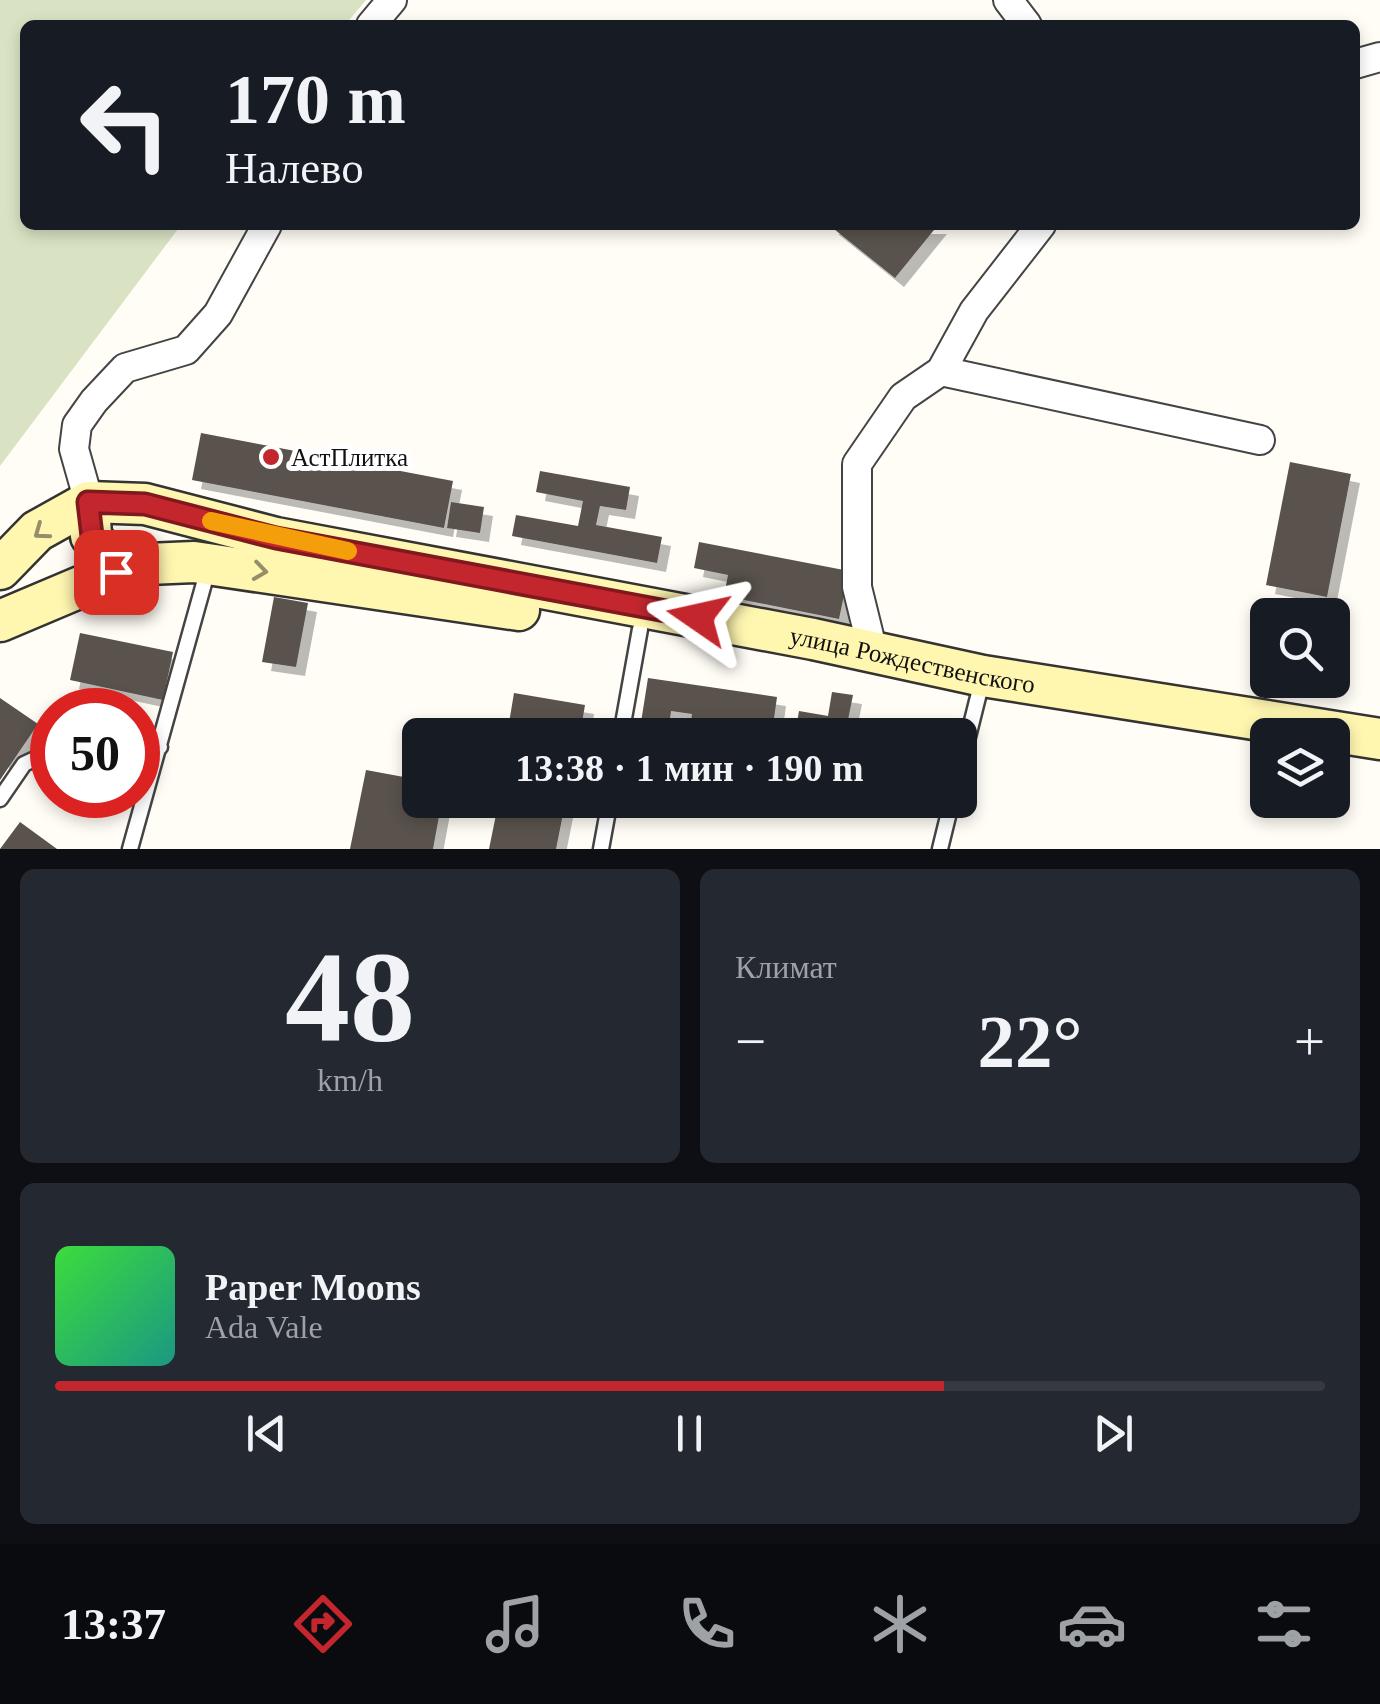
<!DOCTYPE html>
<html lang="ru">
<meta charset="utf-8">
<style>
:root{--surface:#171b24;--page:#242831;--text:#f1f3f6;--muted:#9ea1a6;--line:#363941;--accent:#c4262e}
body{margin:0;font-family:Georgia,serif;background:var(--page);color:var(--text);height:100vh;display:flex;flex-direction:column;font-size:38px;white-space:nowrap}
*{box-sizing:border-box;margin:0}
p{font-size:32px;color:var(--muted)}
.icon{flex:none;width:55px;height:55px;fill:none;stroke:currentColor;stroke-width:2;stroke-linecap:round;stroke-linejoin:round}
.map{position:relative;height:849px;overflow:hidden}
.drawer{display:flex;flex-direction:column;gap:20px;padding:20px;background:#0d0f14;flex:1}
.drawer>*{flex:none}
.hud{position:absolute;left:20px;top:20px;width:1340px;height:210px;border-radius:15px;box-shadow:0 5px 15px #0003;background:#171b24;color:var(--text);overflow:hidden}
.fabs{position:absolute;left:1250px;top:598px;display:grid;gap:20px}
.fabs a{display:grid;place-items:center;width:100px;height:100px;border-radius:15px;background:var(--surface);box-shadow:0 5px 15px #0003;font-size:50px}
.speed{position:absolute;left:30px;top:688px;display:flex;gap:20px;font-size:50px;font-weight:700;text-align:center}
.speed>*{display:grid;place-content:center;width:130px;height:130px;border-radius:50%;background:var(--surface);box-shadow:0 5px 15px #0003;line-height:1}
.speed .limit{border:15px solid #d22;background:#fff;color:#111}
.pin{position:absolute;display:grid;place-items:center;width:85px;height:85px;color:#fff;margin:-42px;border-radius:20px;box-shadow:0 5px 15px #0006}
.me{position:absolute;width:110px;margin:-55px;rotate:281deg;stroke-linejoin:round;filter:drop-shadow(0 0 8px #0008)}
.turn{display:flex;align-items:center;gap:35px;height:210px;padding:0 40px;font-size:45px}
.turn .icon{width:130px;height:130px;stroke-width:2.5}
.turn b{display:block;font-size:70px;line-height:85px}
.big{font-size:75px;font-weight:800;line-height:1.1}
.drawer .widget{flex:1;display:flex;flex-direction:column;justify-content:center;gap:15px;min-width:0;padding:0 35px;border-radius:15px;background:var(--page)}
.drawer .dial{align-items:center;gap:0}
.dial b{font-size:130px;line-height:1}
.song{display:flex;align-items:center;gap:30px}
.cover{width:120px;height:120px;border-radius:15px;background:linear-gradient(135deg,hsl(120 70% 55%),hsl(170 70% 35%))}
.played{height:10px;border-radius:5px;background:linear-gradient(90deg,var(--accent) 70%,var(--line) 70%)}
.keys{display:flex;justify-content:space-around;direction:ltr}
.heat{display:flex;justify-content:space-between;align-items:center;font-size:55px;direction:ltr}
.drawer .tiles{flex:1;display:grid;gap:20px;grid-template-columns:1fr 1fr}
.widget:last-child{grid-column:span 2}
.trip{position:absolute;left:402px;top:718px;width:575px;height:100px;border-radius:15px;background:var(--surface);box-shadow:0 5px 15px #0003;font-weight:800;line-height:100px;text-align:center}
.menu{display:flex;height:160px;justify-content:space-around;align-items:center;background:#090b0e;color:var(--muted)}
.menu .icon{width:70px;height:70px}
.menu .selected{color:var(--accent)}
.menu b{font-size:45px;color:var(--text)}
.map>svg:first-child{display:block}
.cemetery{fill:#d9e3c4}
.building{fill:#5a524d;filter:url(#shadow)}
.lines{fill:none;stroke-linecap:round;stroke-linejoin:round}
.service-casing{stroke:#444;stroke-width:19}
.minor-casing{stroke:#444;stroke-width:32}
.secondary-casing{stroke:#333;stroke-width:45}
.service{stroke:#fff;stroke-width:14}
.minor{stroke:#fff;stroke-width:28}
.secondary{stroke:#fff6b0;stroke-width:40}
.oneway{stroke:#948f68}
.route-casing{stroke:#7f191e;stroke-width:25}
.route{stroke:#c4262e;stroke-width:18}
.slow{stroke:#f59e0b;stroke-width:18}
.poi-dot{fill:#c4262e;stroke:#fff;stroke-width:4}
.labels{text-anchor:middle;dominant-baseline:central;stroke-width:10;stroke-linejoin:round;paint-order:stroke}
.poi-label{font-size:25px;fill:#111;stroke:#fff;text-anchor:start}
.street-label{font-size:25px;fill:#111;stroke:#fff}
</style>
<div class="map">
<svg width="1380" height="849" viewBox="0 0 1380 849">
<defs>
<filter id="shadow"><feDropShadow dx="9" dy="9" stdDeviation="0" flood-color="#0004"/></filter>
</defs>
<rect width="100%" height="100%" fill="#fffdf5"/>
<path class="cemetery" d="M 0,0 L 366,0 L 345,25 L 25,25 L 25,225 L 181,225 L 0,466 Z"/>
<path class="building" d="M 829,225 L 938,225 L 895,278 Z
M 201,433 L 453,481 L 444,528 L 192,480 Z
M 1290,462 L 1351,474 L 1327,597 L 1266,585 Z
M 540,471 L 630,487 L 626,510 L 600,506 L 596,525 L 662,537 L 657,563 L 512,536 L 516,515 L 578,526 L 583,501 L 536,492 Z
M 451,502 L 484,507 L 480,533 L 447,528 Z
M 699,542 L 849,571 L 839,619 L 724,596 L 728,575 L 694,568 Z
M 274,597 L 308,603 L 296,667 L 262,662 Z
M 80,633 L 173,652 L 163,700 L 70,680 Z
M 648,678 L 777,697 L 773,726 L 720,718 L 718,735 L 689,735 L 692,714 L 671,711 L 668,735 L 639,735 Z
M 832,692 L 853,695 L 845,735 L 795,735 L 799,711 L 828,716 Z
M 514,693 L 585,705 L 580,735 L 507,735 Z
M 0,698 L 38,724 L 0,780 Z
M 366,770 L 420,780 L 420,800 L 442,800 L 433,849 L 350,849 Z
M 499,800 L 519,800 L 564,809 L 556,849 L 489,849 Z
M 20,822 L 57,849 L 0,849 Z"/>
<g class="lines">
<defs>
<path id="service" d="M 621,735 L 640,629
M 138,746 L 160,747
M 960,769 L 983,677
M 0,799 L 24,764 L 52,751
M 130,849 L 208,569
M 601,849 L 610,800
M 940,849 L 952,800"/>
<path id="minor" d="M 1008,0 L 1027,25
M 371,25 L 392,0
M 1355,64 L 1380,57
M 941,371 L 1260,440
M 89,502 L 74,449 L 77,425 L 94,401 L 125,368 L 186,350 L 218,314 L 267,225
M 873,652 L 857,587 L 857,464 L 903,397 L 941,371 L 974,311 L 1041,225"/>
<g id="secondary">
<path d="M 89,502 L 91,536 L 116,572"/>
<path id="s1" d="M 0,569 L 37,531 L 89,502 L 145,504 L 276,538 L 813,639 L 983,676 L 1380,739"/>
<path d="M 0,621 L 116,572 L 148,564 L 194,562 L 519,610"/>
</g>
</defs>
<use href="#service" class="service-casing"/>
<use href="#minor" class="minor-casing"/>
<use href="#secondary" class="secondary-casing"/>
<use href="#service" class="service"/>
<use href="#minor" class="minor"/>
<use href="#secondary" class="secondary"/>
</g>
<defs><path id="oneway-chevron" d="M-2-3.5L2.5 0L-2 3.5" fill="none" stroke-width="1.6" stroke-linecap="round" stroke-linejoin="round" transform="scale(2.5)"/></defs>
<g class="oneway">
<use href="#oneway-chevron" transform="translate(41 532) rotate(144)"/>
<use href="#oneway-chevron" transform="translate(260 571) rotate(8)"/>
</g>
<g class="lines">
<defs>
<path id="route" d="M 116,572 L 92,536 L 88,502 L 145,504 L 276,538 L 698,617"/>
</defs>
<use href="#route" class="route-casing"/>
<use href="#route" class="route"/>
<path class="slow" d="M 211,521 L 348,551"/>
</g>
<circle class="poi-dot" cx="271" cy="457" r="10"/>
<g class="labels">
<g class="poi-label">
<text x="291" y="457">АстПлитка</text>
</g>
<g class="street-label">
<text stroke="none"><textPath href="#s1" startOffset="952">улица Рождественского</textPath></text>
</g>
</g>
</svg>
<div class="fabs">
<a><svg class="icon" aria-label="search" viewBox="0 0 24 24"><circle cx="10" cy="10" r="6"/><path d="M15 15l6 6"/></svg></a>
<a><svg class="icon" aria-label="layers" viewBox="0 0 24 24"><path d="M12 4l9 5-9 5-9-5zM3 14l9 5 9-5"/></svg></a>
</div>
<div class="speed"><div class="limit">50</div></div>
<div class="pin" style="left:116px;top:572px;background:#d93025"><svg class="icon" aria-label="arrive" viewBox="0 0 24 24"><path d="M6 21V4h12l-3 4 3 4H6"/></svg></div>
<svg class="me" style="left:698px;top:617px" viewBox="-20 -20 40 40"><path d="M0-17L14 15 0 8-14 15z" fill="#c4262e" stroke="#fff" stroke-width="4"/></svg>
<div class="trip">13:38 · 1 мин · 190 m</div>
<div class="hud">
<div class="turn"><svg class="icon" aria-label="left" viewBox="0 0 24 24"><path d="M17 20v-9H6M10 6l-5 5 5 5"/></svg><div><b>170 m</b>Налево</div></div>
</div>
</div>
<section class="drawer">
<div class="tiles">
<div class="widget dial"><b>48</b><p>km/h</p></div>
<div class="widget"><p>Климат</p>
<div class="heat"><a>−</a><b class="big">22°</b><a>+</a></div>
</div>
<div class="widget">
<div class="song"><i class="cover"></i><div><b>Paper Moons</b><p>Ada Vale</p></div></div>
<div class="played"></div>
<div class="keys"><svg class="icon" aria-label="previous" viewBox="0 0 24 24"><path d="M18 5L8 12l10 7zM5 5v14"/></svg><svg class="icon" aria-label="pause" viewBox="0 0 24 24"><path d="M8 5v14M16 5v14"/></svg><svg class="icon" aria-label="next" viewBox="0 0 24 24"><path d="M6 5l10 7-10 7zM19 5v14"/></svg></div>
</div>
</div>
</section>
<nav class="menu">
<b>13:37</b>
<svg class="icon selected" aria-label="directions" viewBox="0 0 24 24"><path d="M12 3l9 9-9 9-9-9zM9 14v-3h6M13 9l2 2-2 2"/></svg>
<svg class="icon" aria-label="music" viewBox="0 0 24 24"><path d="M9 18V5l10-2v13"/><circle cx="6" cy="18" r="3"/><circle cx="16" cy="16" r="3"/></svg>
<svg class="icon" aria-label="phone" viewBox="0 0 24 24"><path d="M5 4h4l2 5-3 2q2 4 5 5l2-3 5 2v4C11 20 4 13 5 4z"/></svg>
<svg class="icon" aria-label="climate" viewBox="0 0 24 24"><path d="M12 3v18M4 7l16 10M4 17L20 7"/></svg>
<svg class="icon" aria-label="car" viewBox="0 0 24 24"><path d="M5 17H2v-5l4-1 3-4h7l3 4 3 1v5h-3M9 17h6M6 11h13"/><circle cx="7" cy="17" r="2"/><circle cx="17" cy="17" r="2"/></svg>
<svg class="icon" aria-label="filters" viewBox="0 0 24 24"><path d="M4 7h16M4 17h16"/><circle cx="9" cy="7" r="2"/><circle cx="15" cy="17" r="2"/></svg>
</nav>
